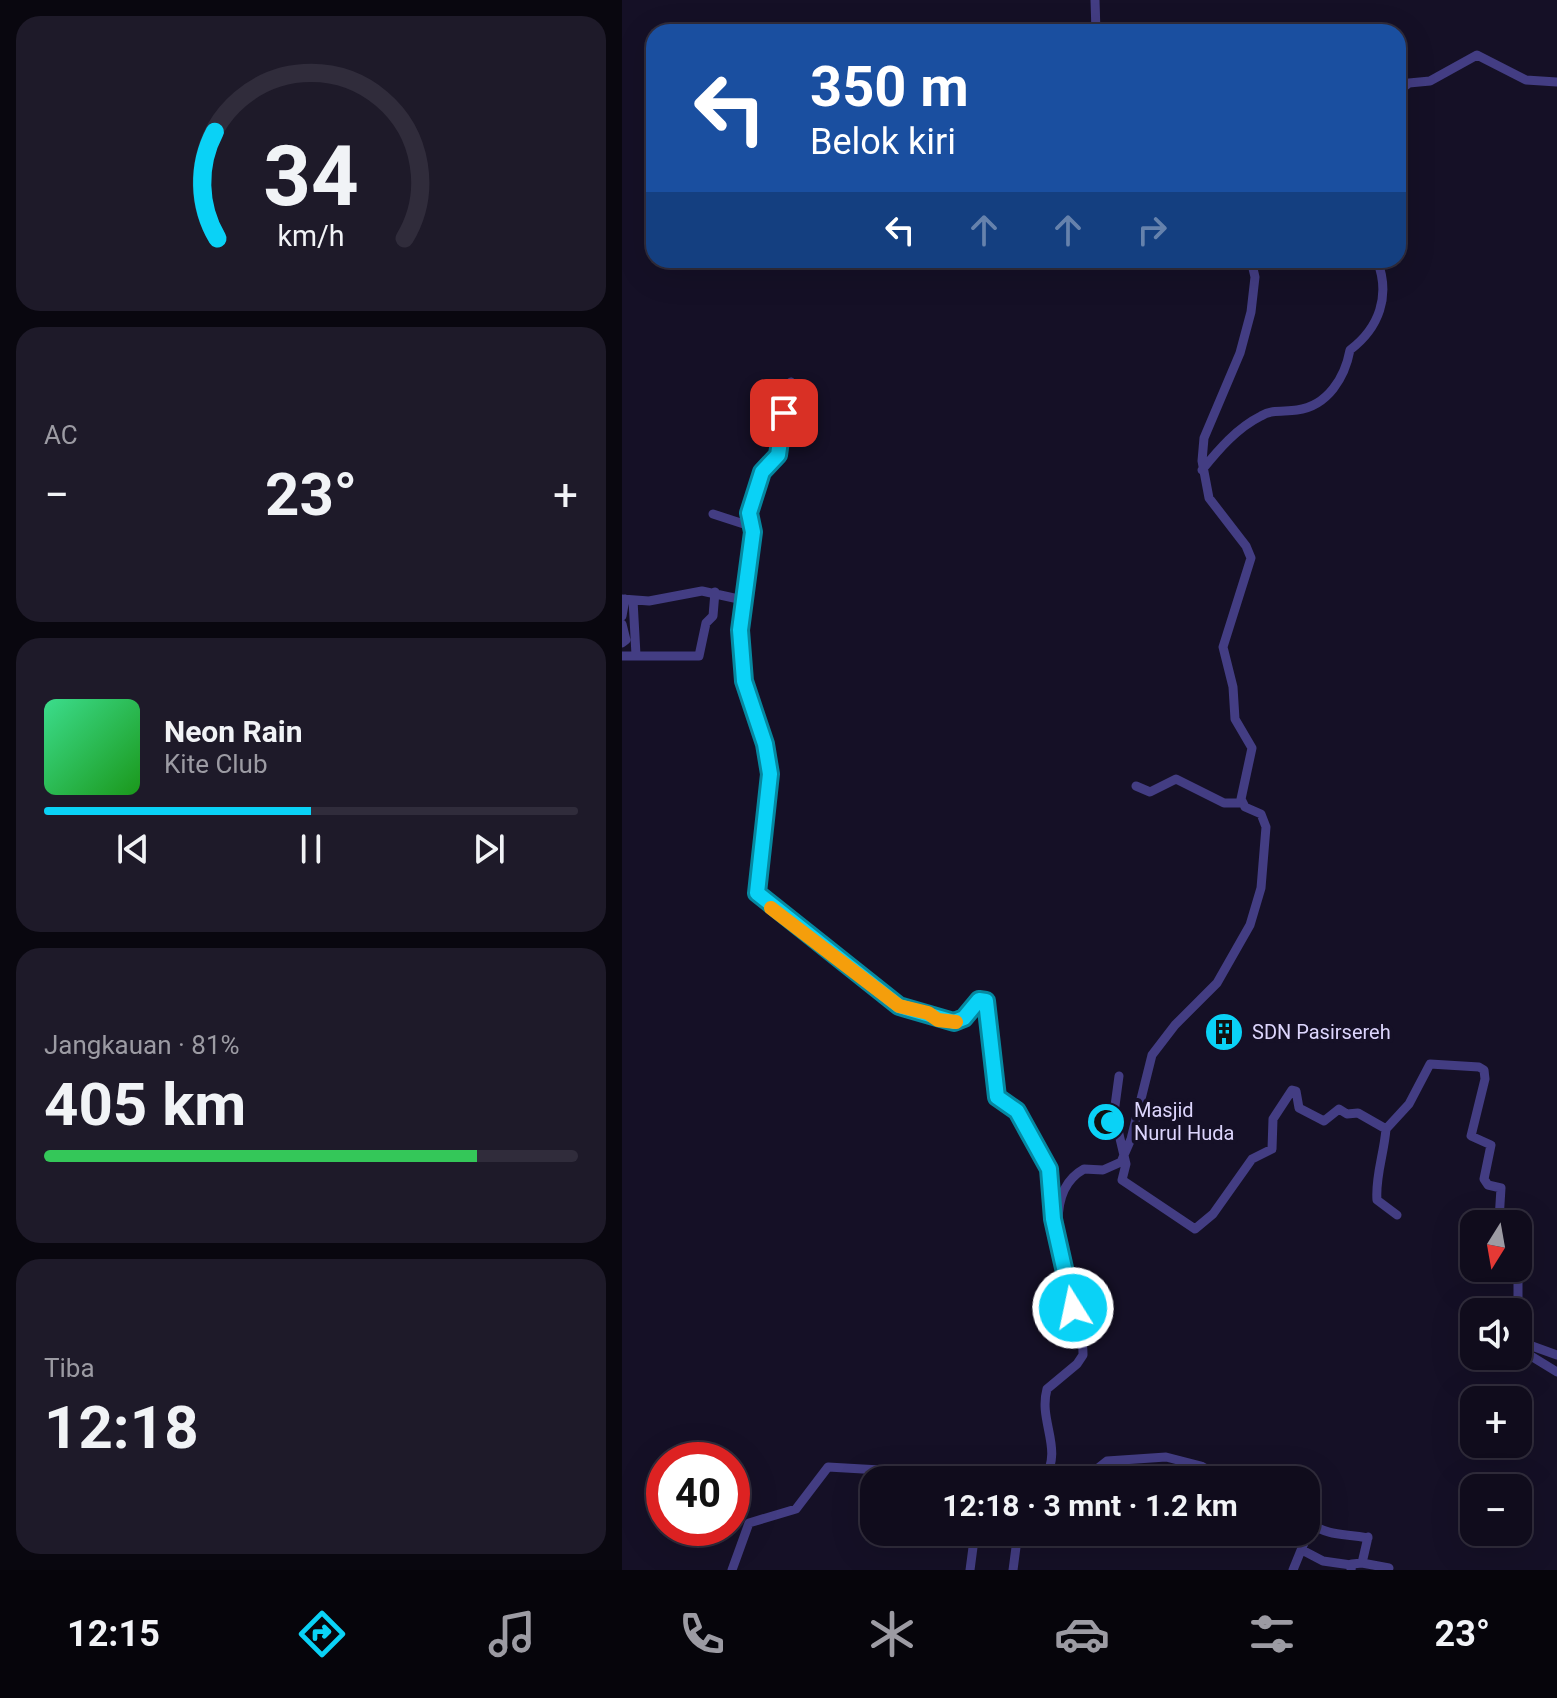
<!DOCTYPE html>
<html lang="id">
<meta charset="utf-8">
<style>
:root{--surface:#100c1c;--page:#1e1a29;--text:#f1f3f6;--muted:#9c9ba3;--line:#302c3b;--accent:#0ad2f6}
body{margin:0;font-family:Roboto,sans-serif;background:var(--page);color:var(--text);height:100vh;display:flex;flex-direction:column;font-size:30px;white-space:nowrap}
*{box-sizing:border-box;margin:0}
p{font-size:26px;color:var(--muted)}
.icon{flex:none;width:44px;height:44px;fill:none;stroke:currentColor;stroke-width:2;stroke-linecap:round;stroke-linejoin:round}
.map{position:relative;flex:1;overflow:hidden}
.side{display:flex;flex-direction:column;gap:16px;padding:16px;background:#09070f;width:622px}
.side>*{flex:none}
.hud{position:absolute;left:24px;top:24px;width:760px;height:244px;border-radius:24px;box-shadow:0 8px 32px #0002,0 0 0 2px var(--line);background:#1a4fa0;color:#fff;overflow:hidden}
.needle{width:52px;rotate:191deg}
.buttons{position:absolute;left:838px;top:1210px;display:grid;gap:16px}
.buttons a{display:grid;place-items:center;width:72px;height:72px;border-radius:16px;background:var(--surface);box-shadow:0 8px 32px #0002,0 0 0 2px var(--line);font-size:40px}
.speed{position:absolute;left:24px;top:1442px;display:flex;gap:16px;font-size:40px;font-weight:700;text-align:center}
.speed>*{display:grid;place-content:center;width:104px;height:104px;border-radius:50%;background:var(--surface);box-shadow:0 8px 32px #0002,0 0 0 2px var(--line);line-height:1}
.speed .limit{border:12px solid #d22;background:#fff;color:#111}
.pin{position:absolute;display:grid;place-items:center;width:68px;height:68px;color:#fff;margin:-34px;border-radius:16px;box-shadow:0 4px 12px #0006}
.me{position:absolute;width:88px;margin:-44px;rotate:350deg;stroke-linejoin:round;filter:drop-shadow(0 0 6px #0008)}
.turn{display:flex;align-items:center;gap:28px;height:168px;padding:0 32px;font-size:36px}
.turn .icon{width:104px;height:104px;stroke-width:2.5}
.turn b{display:block;font-size:56px;line-height:68px}
.lanes{display:flex;align-items:center;height:76px;padding:0 32px;background:#0003;justify-content:center;gap:40px;direction:ltr}
.lanes .off{opacity:.35}
.big{font-size:60px;font-weight:700;line-height:1.1}
.side .tile{flex:1;display:flex;flex-direction:column;justify-content:center;gap:12px;min-width:0;padding:0 28px;border-radius:24px;background:var(--page)}
.side .dial{align-items:center;gap:0}
.dial svg{height:208px;overflow:visible;fill:none;stroke:var(--line);stroke-width:7;stroke-linecap:round;text-anchor:middle}
.dial text{fill:var(--text);stroke:none}
.song{display:flex;align-items:center;gap:24px}
.cover{width:96px;height:96px;border-radius:12px;background:linear-gradient(135deg,hsl(150 70% 55%),hsl(120 70% 35%))}
.played{height:8px;border-radius:4px;background:linear-gradient(90deg,var(--accent) 50%,var(--line) 50%)}
.keys{display:flex;justify-content:space-around;direction:ltr}
.heat{display:flex;justify-content:space-between;align-items:center;font-size:44px;direction:ltr}
.charge{height:12px;border-radius:6px;background:linear-gradient(90deg,#34c759 81%,var(--line) 0)}
.trip{position:absolute;left:238px;top:1466px;width:460px;height:80px;border-radius:24px;background:var(--surface);box-shadow:0 8px 32px #0002,0 0 0 2px var(--line);font-weight:700;line-height:80px;text-align:center}
.dock{display:flex;height:128px;justify-content:space-around;align-items:center;background:#06050b;color:var(--muted)}
.dock .icon{width:56px;height:56px}
.dock .on{color:var(--accent)}
.dock b{font-size:36px;color:var(--text)}
main{display:flex;flex:1;min-height:0}
.map>svg:first-child{display:block}
.lines{fill:none;stroke-linecap:round;stroke-linejoin:round}
.minor{stroke:#433d83;stroke-width:9}
.route-casing{stroke:#0688a0;stroke-width:20}
.route{stroke:#0ad2f6;stroke-width:14}
.slow{stroke:#f59e0b;stroke-width:14}
.labels{text-anchor:middle;dominant-baseline:central;stroke-width:8;stroke-linejoin:round;paint-order:stroke}
.poi-label{font-size:20px;fill:#ddd6fd;stroke:#151026;text-anchor:start}
</style>
<main>
<section class="side">
<div class="tile dial"><svg viewBox="0 0 100 80">
<path d="M14 69A42 42 0 1 1 86 69"/>
<path d="M14 69A42 42 0 0 1 13 28" stroke="#0ad2f6"/>
<text x="50" y="56" font-size="32" font-weight="700">34</text>
<text x="50" y="72" font-size="11">km/h</text>
</svg></div>
<div class="tile"><p>AC</p>
<div class="heat"><a>−</a><b class="big">23°</b><a>+</a></div>
</div>
<div class="tile">
<div class="song"><i class="cover"></i><div><b>Neon Rain</b><p>Kite Club</p></div></div>
<div class="played"></div>
<div class="keys"><svg class="icon" aria-label="previous" viewBox="0 0 24 24"><path d="M18 5L8 12l10 7zM5 5v14"/></svg><svg class="icon" aria-label="pause" viewBox="0 0 24 24"><path d="M8 5v14M16 5v14"/></svg><svg class="icon" aria-label="next" viewBox="0 0 24 24"><path d="M6 5l10 7-10 7zM19 5v14"/></svg></div>
</div>
<div class="tile"><p>Jangkauan · 81%</p><b class="big">405 km</b><div class="charge"></div></div>
<div class="tile"><p>Tiba</p><b class="big">12:18</b></div>
</section>
<div class="map">
<svg width="935" height="1570" viewBox="0 0 935 1570">
<rect width="100%" height="100%" fill="#151026"/>
<g class="lines">
<path class="minor" d="M 473,0 L 474,32
M 776,91 L 787,83 L 808,81 L 855,55 L 904,80 L 935,82
M 169,382 L 156,455 L 140,472 L 127,513 L 131,532 L 118,630 L 122,681 L 143,744 L 148,774 L 138,840 L 135,893 L 277,1006 L 332,1022 L 342,1018 L 357,1000 L 363,1000 L 375,1097 L 395,1111 L 427,1169 L 432,1221
M 580,470 C 597,449 615,428 639,416 C 651,409 662,412 675,410 C 706,406 723,377 728,350 C 757,328 769,296 755,260
M 91,514 L 131,527
M 0,599 L 27,601 L 80,591 L 121,600
M 11,600 L 14,655
M 0,616 L 3,599
M 0,624 L 4,640 L 0,643
M 0,656 L 77,656 L 84,623 L 91,616 L 93,592
M 514,786 L 528,792 L 554,779 L 602,803 L 620,803
M 497,1076 L 492,1113 L 504,1164 L 500,1180 L 573,1229 L 591,1214 L 630,1159 L 650,1149 L 651,1119 L 670,1090 L 674,1091 L 677,1108 L 702,1121 L 717,1109 L 725,1114 L 736,1113 L 764,1129 L 787,1104 L 808,1064 L 857,1067 L 862,1070 L 863,1079 L 849,1136 L 869,1145 L 862,1179 L 866,1185 L 879,1188 L 877,1220 L 888,1224
M 764,1129 C 762,1154 753,1177 755,1200 L 775,1215
M 896,1229 L 896,1263
M 896,1268 L 896,1318
M 896,1341 L 935,1355
M 896,1348 L 935,1372
M 422,1480 C 442,1448 416,1422 425,1389 L 455,1364 L 461,1355 C 462,1307 404,1201 462,1169 L 481,1170 L 499,1162 L 509,1139 L 530,1055 L 553,1025 L 595,983 L 628,925 L 639,888 L 644,827 L 639,814 L 623,807 L 619,799 L 630,748 L 613,719 L 611,687 L 601,647 L 629,558 L 624,546 L 587,498 L 580,461 L 582,438 L 618,353 L 629,312 L 633,277 L 629,260
M 461,1480 L 485,1461 L 544,1457 L 579,1466 L 603,1480
M 684,1522 C 711,1537 717,1533 746,1538
M 352,1532 L 396,1533
M 680,1550 L 701,1561 L 729,1565
M 740,1563 L 767,1568
M 110,1570 L 127,1523 L 174,1509 L 206,1467 L 258,1470 L 267,1480
M 348,1570 L 353,1532
M 391,1570 L 396,1532
M 671,1570 L 684,1538 L 677,1532
M 729,1570 L 730,1564 L 740,1563 L 746,1537"/>
</g>
<g class="lines">
<defs>
<path id="route" d="M 162,413 L 156,455 L 140,472 L 127,513 L 131,532 L 118,630 L 122,681 L 143,744 L 148,774 L 135,893 L 277,1006 L 332,1022 L 342,1018 L 357,1000 L 364,1001 L 375,1097 L 395,1111 L 427,1169 L 431,1219 L 451,1308"/>
</defs>
<use href="#route" class="route-casing"/>
<use href="#route" class="route"/>
<path class="slow" d="M 149,908 L 277,1006 L 306,1013 L 316,1020 L 334,1022"/>
</g>
<defs>
<symbol id="building-disc" viewBox="-11 -11 22 22"><circle r="9.5" fill="#0ad2f6" stroke="#151026"/><path d="M-4-6H4V6H1V3H-1V6H-4ZM-2.5-4.3h1.7v1.8h-1.7ZM.8-4.3h1.7v1.8H.8ZM-2.5-1h1.7V.8h-1.7ZM.8-1h1.7V.8H.8Z" fill="#111"/></symbol>
<symbol id="mosque-disc" viewBox="-11 -11 22 22"><circle r="9.5" fill="#0ad2f6" stroke="#151026"/><path d="M3.5-4.9A6 6 0 1 0 3.5 4.9A5 5 0 1 1 3.5-4.9Z" fill="#111"/></symbol>
</defs>
<g fill-rule="evenodd">
<use href="#building-disc" x="580" y="1010" width="44" height="44"/>
<use href="#mosque-disc" x="462" y="1100" width="44" height="44"/>
</g>
<g class="labels">
<g class="poi-label">
<text x="630" y="1032">SDN Pasirsereh</text>
<text x="512" y="1110">Masjid<tspan x="512" dy="23">Nurul Huda</tspan></text>
</g>
</g>
</svg>
<div class="buttons">
<a><svg class="needle" viewBox="-14 -14 28 28"><path d="M0-13l5 13h-10z" fill="#e53935"/><path d="M0 13l5-13h-10z" fill="#9c9ba3"/></svg></a>
<a><svg class="icon" aria-label="sound" viewBox="0 0 24 24"><path d="M4 9h4l5-4v14l-5-4H4zM17 9q2 3 0 6"/></svg></a>
<a>+</a>
<a>−</a>
</div>
<div class="speed"><div class="limit">40</div></div>
<div class="pin" style="left:162px;top:413px;background:#d93025"><svg class="icon" aria-label="arrive" viewBox="0 0 24 24"><path d="M6 21V4h12l-3 4 3 4H6"/></svg></div>
<svg class="me" style="left:451px;top:1308px" viewBox="-20 -20 40 40"><circle r="17" fill="#0ad2f6" stroke="#fff" stroke-width="3"/><path d="M0-11L8 9 0 5-8 9z" fill="#fff"/></svg>
<div class="trip">12:18 · 3 mnt · 1.2 km</div>
<div class="hud">
<div class="turn"><svg class="icon" aria-label="left" viewBox="0 0 24 24"><path d="M17 20v-9H6M10 6l-5 5 5 5"/></svg><div><b>350 m</b>Belok kiri</div></div>
<div class="lanes"><svg class="icon" aria-label="left" viewBox="0 0 24 24"><path d="M17 20v-9H6M10 6l-5 5 5 5"/></svg><svg class="icon off" aria-label="ahead" viewBox="0 0 24 24"><path d="M12 20V5M6 11l6-6 6 6"/></svg><svg class="icon off" aria-label="ahead" viewBox="0 0 24 24"><path d="M12 20V5M6 11l6-6 6 6"/></svg><svg class="icon off" aria-label="right" viewBox="0 0 24 24"><path d="M7 20v-9h11M14 6l5 5-5 5"/></svg></div>
</div>
</div>
</main>
<nav class="dock">
<b>12:15</b>
<svg class="icon on" aria-label="directions" viewBox="0 0 24 24"><path d="M12 3l9 9-9 9-9-9zM9 14v-3h6M13 9l2 2-2 2"/></svg>
<svg class="icon" aria-label="music" viewBox="0 0 24 24"><path d="M9 18V5l10-2v13"/><circle cx="6" cy="18" r="3"/><circle cx="16" cy="16" r="3"/></svg>
<svg class="icon" aria-label="phone" viewBox="0 0 24 24"><path d="M5 4h4l2 5-3 2q2 4 5 5l2-3 5 2v4C11 20 4 13 5 4z"/></svg>
<svg class="icon" aria-label="climate" viewBox="0 0 24 24"><path d="M12 3v18M4 7l16 10M4 17L20 7"/></svg>
<svg class="icon" aria-label="car" viewBox="0 0 24 24"><path d="M5 17H2v-5l4-1 3-4h7l3 4 3 1v5h-3M9 17h6M6 11h13"/><circle cx="7" cy="17" r="2"/><circle cx="17" cy="17" r="2"/></svg>
<svg class="icon" aria-label="filters" viewBox="0 0 24 24"><path d="M4 7h16M4 17h16"/><circle cx="9" cy="7" r="2"/><circle cx="15" cy="17" r="2"/></svg>
<b>23°</b>
</nav>
